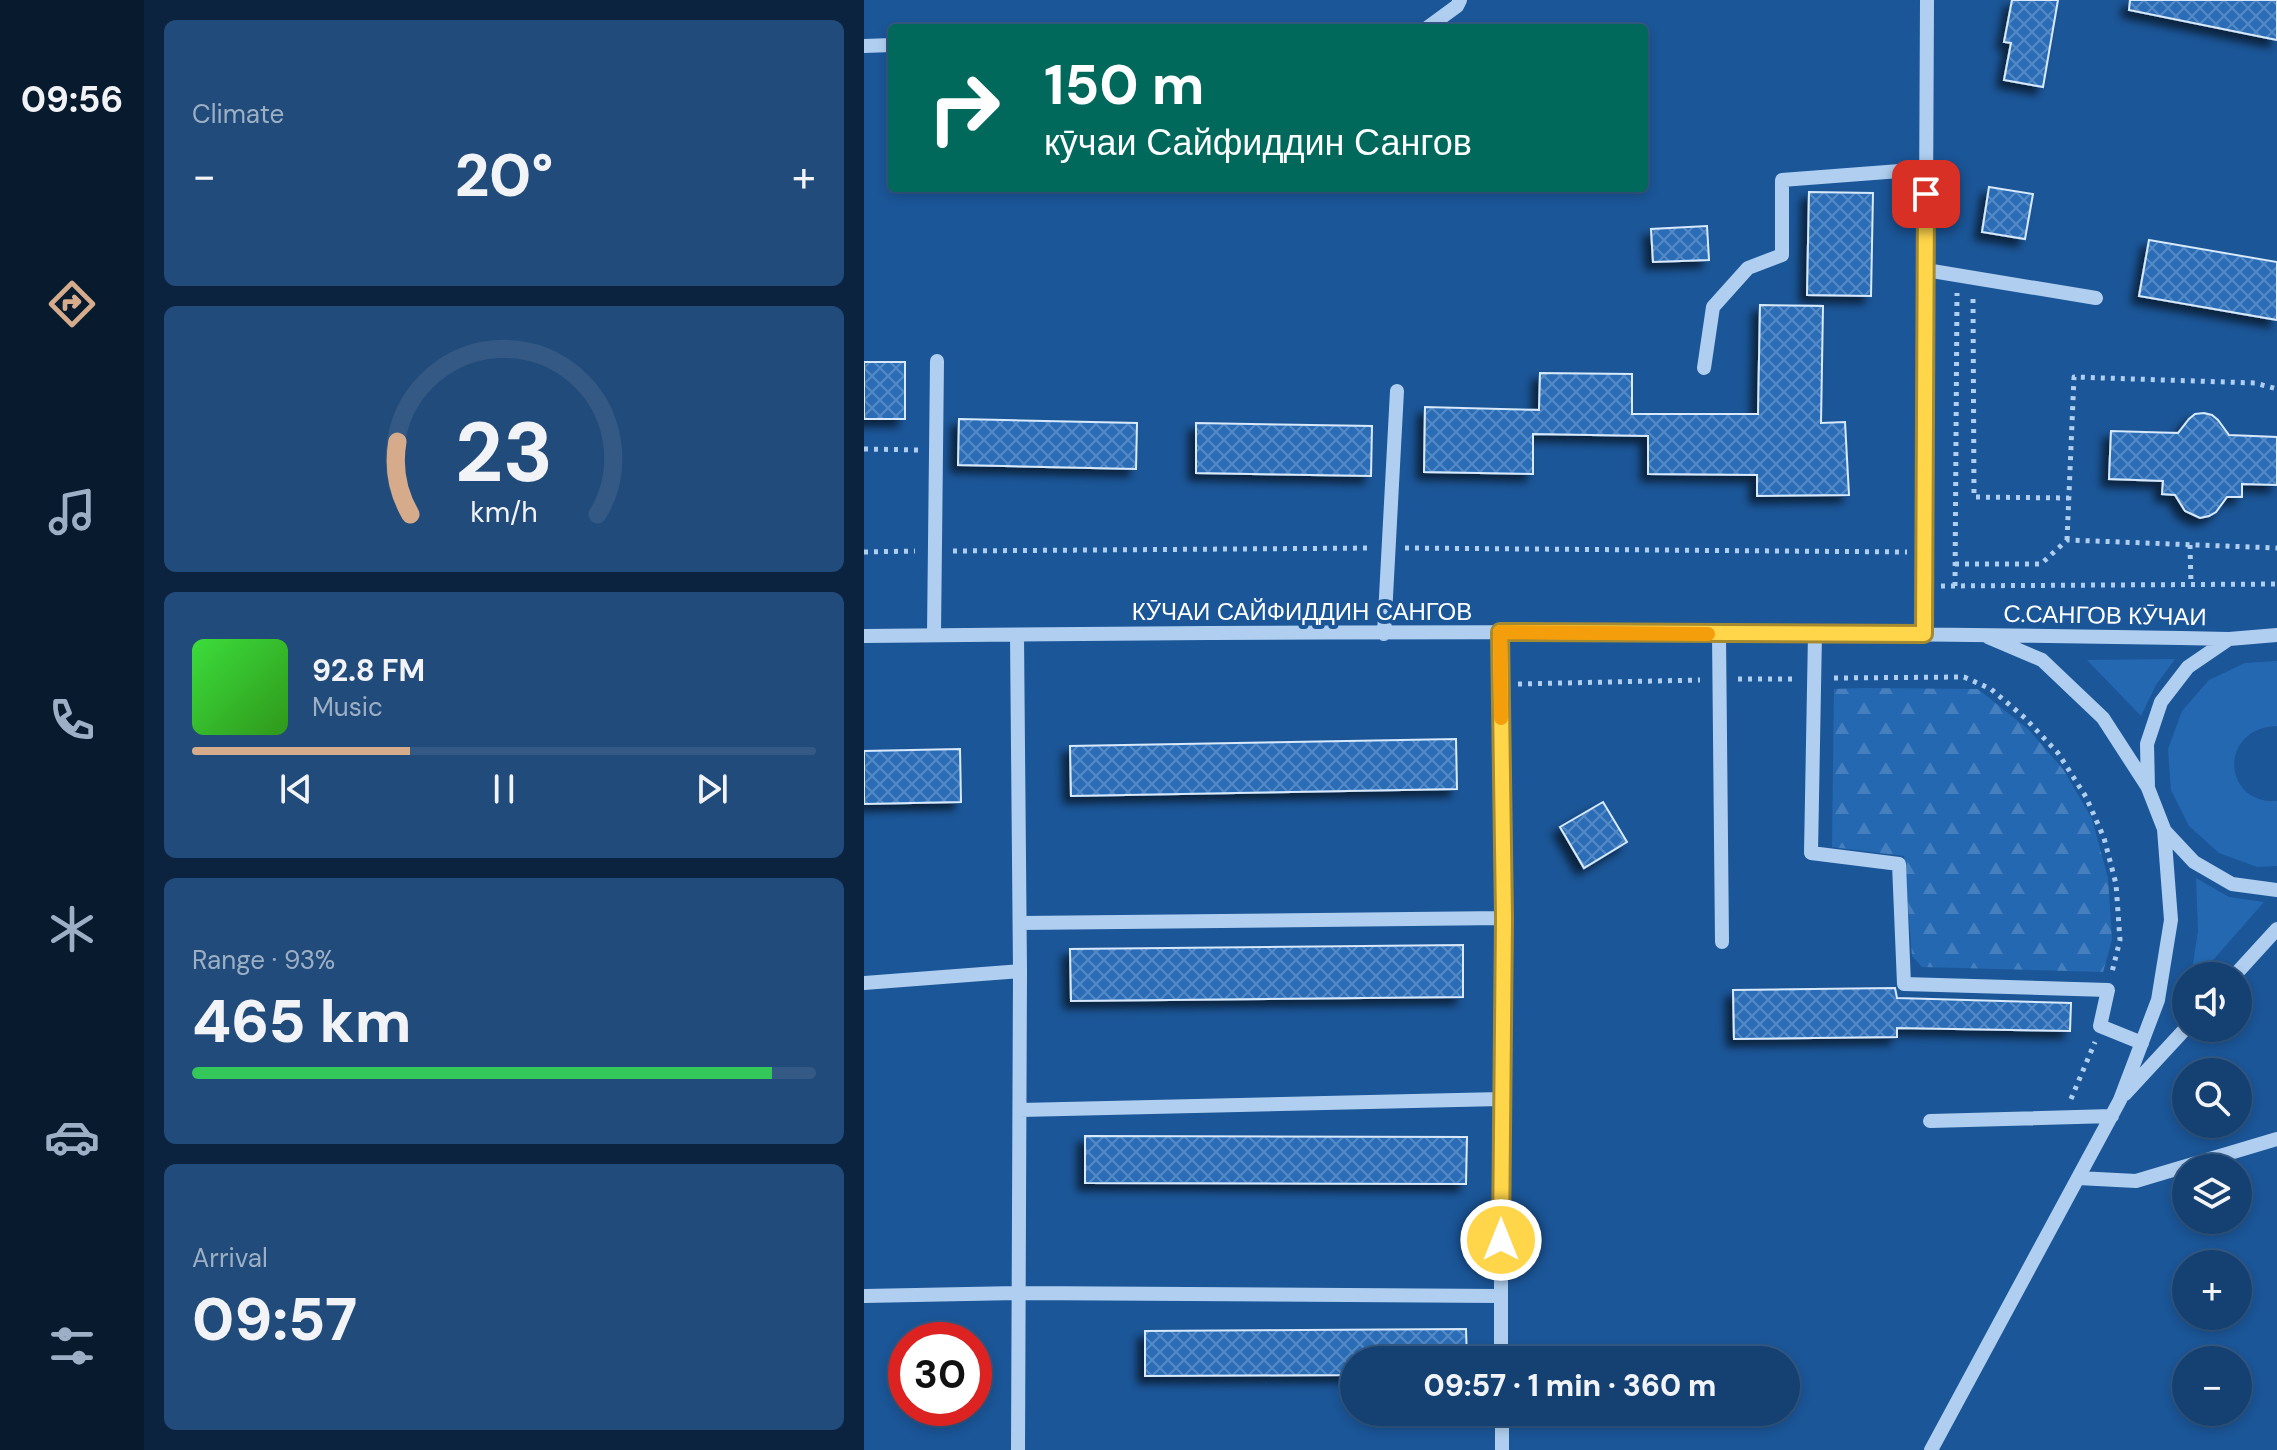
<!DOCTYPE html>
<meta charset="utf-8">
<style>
:root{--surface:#144072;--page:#214b7a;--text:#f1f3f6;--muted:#9dafc4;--line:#335984;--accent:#d6ab8b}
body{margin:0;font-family:"DM Sans",sans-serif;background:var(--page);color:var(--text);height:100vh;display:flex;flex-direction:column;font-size:30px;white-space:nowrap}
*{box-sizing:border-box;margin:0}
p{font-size:26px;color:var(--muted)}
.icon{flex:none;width:44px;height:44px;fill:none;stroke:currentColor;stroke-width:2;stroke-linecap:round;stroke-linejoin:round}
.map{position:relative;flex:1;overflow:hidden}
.side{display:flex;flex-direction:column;gap:20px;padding:20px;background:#0b233f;width:720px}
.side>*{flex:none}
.guide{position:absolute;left:24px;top:24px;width:760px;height:168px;border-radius:8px;box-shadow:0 4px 12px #0003,0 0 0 2px var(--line);background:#00695c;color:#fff;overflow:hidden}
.tools{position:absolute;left:1308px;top:962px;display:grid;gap:16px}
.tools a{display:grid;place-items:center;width:80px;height:80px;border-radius:50%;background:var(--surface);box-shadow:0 4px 12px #0003,0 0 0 2px var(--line);font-size:40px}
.speed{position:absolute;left:24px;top:1322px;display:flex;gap:16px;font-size:40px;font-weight:700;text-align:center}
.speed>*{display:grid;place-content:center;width:104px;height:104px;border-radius:50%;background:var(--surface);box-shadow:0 4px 12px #0003,0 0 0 2px var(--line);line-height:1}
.speed .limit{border:12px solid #d22;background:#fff;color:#111}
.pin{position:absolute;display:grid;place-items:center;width:68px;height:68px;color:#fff;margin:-34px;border-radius:16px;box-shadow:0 4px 12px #0006}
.me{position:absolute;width:88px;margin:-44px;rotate:0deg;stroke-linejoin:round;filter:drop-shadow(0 0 6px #0008)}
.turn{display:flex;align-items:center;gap:28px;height:168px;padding:0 24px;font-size:36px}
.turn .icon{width:104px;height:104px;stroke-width:2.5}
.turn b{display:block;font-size:56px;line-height:68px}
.big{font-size:60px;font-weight:800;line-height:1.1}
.side .tile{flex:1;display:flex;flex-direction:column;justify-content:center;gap:12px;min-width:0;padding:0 28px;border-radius:12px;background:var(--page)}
.side .dial{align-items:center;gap:0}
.dial svg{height:208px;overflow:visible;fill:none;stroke:var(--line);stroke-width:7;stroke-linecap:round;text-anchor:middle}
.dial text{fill:var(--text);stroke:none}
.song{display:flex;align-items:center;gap:24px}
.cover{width:96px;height:96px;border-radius:12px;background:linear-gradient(135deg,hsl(120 70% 55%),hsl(110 70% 35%))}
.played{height:8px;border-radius:4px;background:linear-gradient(90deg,var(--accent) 35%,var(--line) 35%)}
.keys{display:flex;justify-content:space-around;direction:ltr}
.heat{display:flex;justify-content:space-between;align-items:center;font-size:44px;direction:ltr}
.charge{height:12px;border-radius:6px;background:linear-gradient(90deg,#34c759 93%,var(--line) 0)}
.trip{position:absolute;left:476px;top:1346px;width:460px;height:80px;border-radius:40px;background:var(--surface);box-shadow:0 4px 12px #0003,0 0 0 2px var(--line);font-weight:800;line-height:80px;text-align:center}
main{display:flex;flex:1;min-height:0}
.dock{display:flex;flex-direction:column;width:144px;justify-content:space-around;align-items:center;background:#081a2e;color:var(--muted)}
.dock .icon{width:56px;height:56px}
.dock .on{color:var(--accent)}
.dock b{font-size:36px;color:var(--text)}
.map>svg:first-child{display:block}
.grass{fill:#2468b1}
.forest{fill:url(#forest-firs)}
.building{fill:url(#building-cross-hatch);stroke:#d7e9fb;stroke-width:2;filter:url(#shadow)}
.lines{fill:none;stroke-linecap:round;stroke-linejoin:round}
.path{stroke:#b0cff0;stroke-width:5;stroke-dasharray:4 6;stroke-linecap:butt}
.minor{stroke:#b0cff0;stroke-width:14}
.route-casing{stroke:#a68a30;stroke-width:20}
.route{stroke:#ffd54a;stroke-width:14}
.slow{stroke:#f59e0b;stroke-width:14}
.labels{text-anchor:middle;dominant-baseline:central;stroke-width:8;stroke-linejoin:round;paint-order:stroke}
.street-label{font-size:24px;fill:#fff;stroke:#1b5698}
</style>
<main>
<nav class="dock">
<b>09:56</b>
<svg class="icon on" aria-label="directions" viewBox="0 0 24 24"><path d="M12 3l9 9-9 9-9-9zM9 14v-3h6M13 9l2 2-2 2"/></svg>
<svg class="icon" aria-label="music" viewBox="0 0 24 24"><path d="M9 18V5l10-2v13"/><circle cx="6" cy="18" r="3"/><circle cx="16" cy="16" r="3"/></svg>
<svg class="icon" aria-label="phone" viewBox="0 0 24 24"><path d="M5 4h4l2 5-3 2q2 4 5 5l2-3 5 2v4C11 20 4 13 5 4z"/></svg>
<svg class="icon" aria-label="climate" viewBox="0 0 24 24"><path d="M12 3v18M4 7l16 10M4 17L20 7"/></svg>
<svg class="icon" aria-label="car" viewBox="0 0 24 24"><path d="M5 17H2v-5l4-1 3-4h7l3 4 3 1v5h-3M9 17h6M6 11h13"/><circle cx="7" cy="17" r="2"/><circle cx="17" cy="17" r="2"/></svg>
<svg class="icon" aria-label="filters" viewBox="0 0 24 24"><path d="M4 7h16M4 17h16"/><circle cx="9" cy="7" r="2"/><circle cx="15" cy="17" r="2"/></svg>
</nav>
<section class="side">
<div class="tile"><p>Climate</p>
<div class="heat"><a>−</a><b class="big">20°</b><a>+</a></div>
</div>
<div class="tile dial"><svg viewBox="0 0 100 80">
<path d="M14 69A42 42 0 1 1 86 69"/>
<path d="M14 69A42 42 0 0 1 9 41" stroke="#d6ab8b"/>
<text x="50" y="56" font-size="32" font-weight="700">23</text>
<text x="50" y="72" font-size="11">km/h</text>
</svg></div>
<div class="tile">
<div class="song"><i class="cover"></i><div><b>92.8 FM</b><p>Music</p></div></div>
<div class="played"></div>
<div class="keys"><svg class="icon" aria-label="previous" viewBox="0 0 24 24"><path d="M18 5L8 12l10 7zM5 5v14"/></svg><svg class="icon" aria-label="pause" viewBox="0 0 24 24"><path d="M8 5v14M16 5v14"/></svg><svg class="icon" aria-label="next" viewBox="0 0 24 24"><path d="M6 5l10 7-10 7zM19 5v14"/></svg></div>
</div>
<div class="tile"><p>Range · 93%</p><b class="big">465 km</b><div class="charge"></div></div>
<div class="tile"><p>Arrival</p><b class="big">09:57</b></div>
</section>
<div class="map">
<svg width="1413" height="1450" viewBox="0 0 1413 1450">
<defs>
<pattern id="forest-firs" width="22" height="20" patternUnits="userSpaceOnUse" patternTransform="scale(2)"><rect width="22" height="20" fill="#2468b1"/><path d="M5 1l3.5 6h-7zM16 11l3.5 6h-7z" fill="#457fbd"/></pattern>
<pattern id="building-cross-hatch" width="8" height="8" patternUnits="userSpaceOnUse" patternTransform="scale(2)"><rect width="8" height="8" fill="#2a6db6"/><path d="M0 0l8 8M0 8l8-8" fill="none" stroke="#558ac5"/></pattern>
<filter id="shadow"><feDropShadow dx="-7" dy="7" stdDeviation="4" flood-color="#0009"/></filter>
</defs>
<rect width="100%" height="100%" fill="#1b5698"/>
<path class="grass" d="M 1311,659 L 1292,685 L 1277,716 L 1223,660 Z
M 1413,661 L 1413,726 C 1354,728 1358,804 1413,801 L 1413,866 L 1393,867 L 1355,853 L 1325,826 L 1307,790 L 1304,749 L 1318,711 L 1345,680 L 1381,663 Z
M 1332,878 L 1365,897 L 1400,902 L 1335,976 L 1327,976 L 1334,931 Z"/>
<path class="forest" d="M 998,688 L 1114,689 L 1164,729 L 1199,769 L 1228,819 L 1244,878 L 1248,940 L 1239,972 L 1058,967 L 1048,956 L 1040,856 L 968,847 L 970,689 Z"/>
<path class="building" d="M 1148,0 L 1194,0 L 1179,87 L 1140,80 L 1147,43 L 1140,42 Z
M 1266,0 L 1413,0 L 1413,40 L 1265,10 Z
M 1125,187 L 1169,194 L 1161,239 L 1118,232 Z
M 945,192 L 1009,193 L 1007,296 L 943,295 Z
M 843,226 L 845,260 L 789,262 L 787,229 Z
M 1285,240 L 1413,262 L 1413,320 L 1275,296 Z
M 896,305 L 959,306 L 957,423 L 981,422 L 985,495 L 893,496 L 893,475 L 784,474 L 784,436 L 669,434 L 669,474 L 560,472 L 561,407 L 675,410 L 676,373 L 768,374 L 768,414 L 894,414 Z
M 0,362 L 41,362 L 41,419 L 0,419 Z
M 1340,413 L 1348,415 L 1354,420 L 1365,435 L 1413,437 L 1413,485 L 1378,484 L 1378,497 L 1363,497 L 1352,512 L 1345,516 L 1336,518 L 1321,511 L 1311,495 L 1298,494 L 1299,481 L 1245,479 L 1247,431 L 1314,433 L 1325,419 L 1331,414 Z
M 95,419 L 273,423 L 272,469 L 94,465 Z
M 332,423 L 508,426 L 507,476 L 332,473 Z
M 592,739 L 593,789 L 207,796 L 206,746 Z
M 96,749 L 97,802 L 0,804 L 0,751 Z
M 739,802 L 763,842 L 720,868 L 696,827 Z
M 599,945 L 599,997 L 207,1001 L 206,949 Z
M 1031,988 L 1033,998 L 1207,1003 L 1206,1031 L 1033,1028 L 1033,1037 L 870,1039 L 869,990 Z
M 221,1136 L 603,1137 L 602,1184 L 221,1183 Z
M 602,1329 L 603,1360 L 490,1360 L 490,1375 L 281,1376 L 281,1331 Z"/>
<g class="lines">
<path class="path" d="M 1109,299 L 1110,497 L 1205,498
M 0,449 L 55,450
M 1203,540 L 1210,377 L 1391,383 L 1413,389
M 1326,545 L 1327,585
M 541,548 L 1043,552
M 89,551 L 507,548
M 0,552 L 51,551
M 1091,564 L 1177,564 L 1203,540 L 1413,548
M 1077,586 L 1413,584
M 1091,586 L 1093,293
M 970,678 L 1100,677 L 1127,689 L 1161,718 L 1194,753 L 1222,797 L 1240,838 L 1252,884 L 1256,940 L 1248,972
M 874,679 L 932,679
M 654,684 L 836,680
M 1207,1099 L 1231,1042"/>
<path class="minor" d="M 563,28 L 593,6 L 596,0
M 0,46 L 28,45
M 1062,270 L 1232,298
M 840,368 L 849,307 L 884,268 L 918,255 L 918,180 L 1062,169
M 636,632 L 640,918 L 637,1099 L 637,1360
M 520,634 L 533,391
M 855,634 L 858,942
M 951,634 L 947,853 L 1035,864 L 1040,984 L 1244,990 L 1236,1026 L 1278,1043
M 1060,634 L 1063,0
M 70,635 L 73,361
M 153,635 L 156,971 L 154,1450
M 0,636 C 455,631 910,630 1365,639
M 1124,637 L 1178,660 L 1239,718 L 1283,786
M 1300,830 L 1330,862 L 1368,884 L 1413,890
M 156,923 L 640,918
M 1370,976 L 1413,929
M 0,983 L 156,971
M 1261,1094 L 1322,1028
M 156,1110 L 637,1099
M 1066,1121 L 1248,1116
M 1214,1178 L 1272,1181 L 1413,1139
M 0,1296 L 156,1293 L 637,1296
M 638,1412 L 638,1450
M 1067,1450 L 1256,1100 L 1294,1000 L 1307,920 L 1300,829 L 1284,788 L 1283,744 L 1297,702 L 1324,667 L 1365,639 L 1413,635"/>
</g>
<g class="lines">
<defs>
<path id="route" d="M 637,1240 L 640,918 L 636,632 L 1060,634 L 1062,194"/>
</defs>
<use href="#route" class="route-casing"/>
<use href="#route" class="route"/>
<path class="slow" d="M 637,718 L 636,632 L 844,634"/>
</g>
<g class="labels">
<g class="street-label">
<text x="438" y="611">КӮЧАИ САЙФИДДИН САНГОВ</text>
<text transform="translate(1241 615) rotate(1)">С.САНГОВ КӮЧАИ</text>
</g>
</g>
</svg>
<div class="tools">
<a><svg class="icon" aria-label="sound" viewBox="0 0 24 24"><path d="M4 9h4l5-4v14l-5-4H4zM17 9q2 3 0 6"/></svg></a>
<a><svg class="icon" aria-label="search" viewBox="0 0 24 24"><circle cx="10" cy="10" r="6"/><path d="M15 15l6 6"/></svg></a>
<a><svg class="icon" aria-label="layers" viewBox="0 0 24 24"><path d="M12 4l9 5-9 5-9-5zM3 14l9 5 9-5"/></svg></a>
<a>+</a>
<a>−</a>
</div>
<div class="speed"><div class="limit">30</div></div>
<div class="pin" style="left:1062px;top:194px;background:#d93025"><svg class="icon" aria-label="arrive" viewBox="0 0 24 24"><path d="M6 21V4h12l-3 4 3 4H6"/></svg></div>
<svg class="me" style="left:637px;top:1240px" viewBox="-20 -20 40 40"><circle r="17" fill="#ffd54a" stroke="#fff" stroke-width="3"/><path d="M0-11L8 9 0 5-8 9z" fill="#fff"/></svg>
<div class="trip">09:57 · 1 min · 360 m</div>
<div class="guide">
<div class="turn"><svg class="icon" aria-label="right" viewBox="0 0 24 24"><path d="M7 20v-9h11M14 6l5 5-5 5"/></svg><div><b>150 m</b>кӯчаи Сайфиддин Сангов</div></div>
</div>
</div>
</main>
